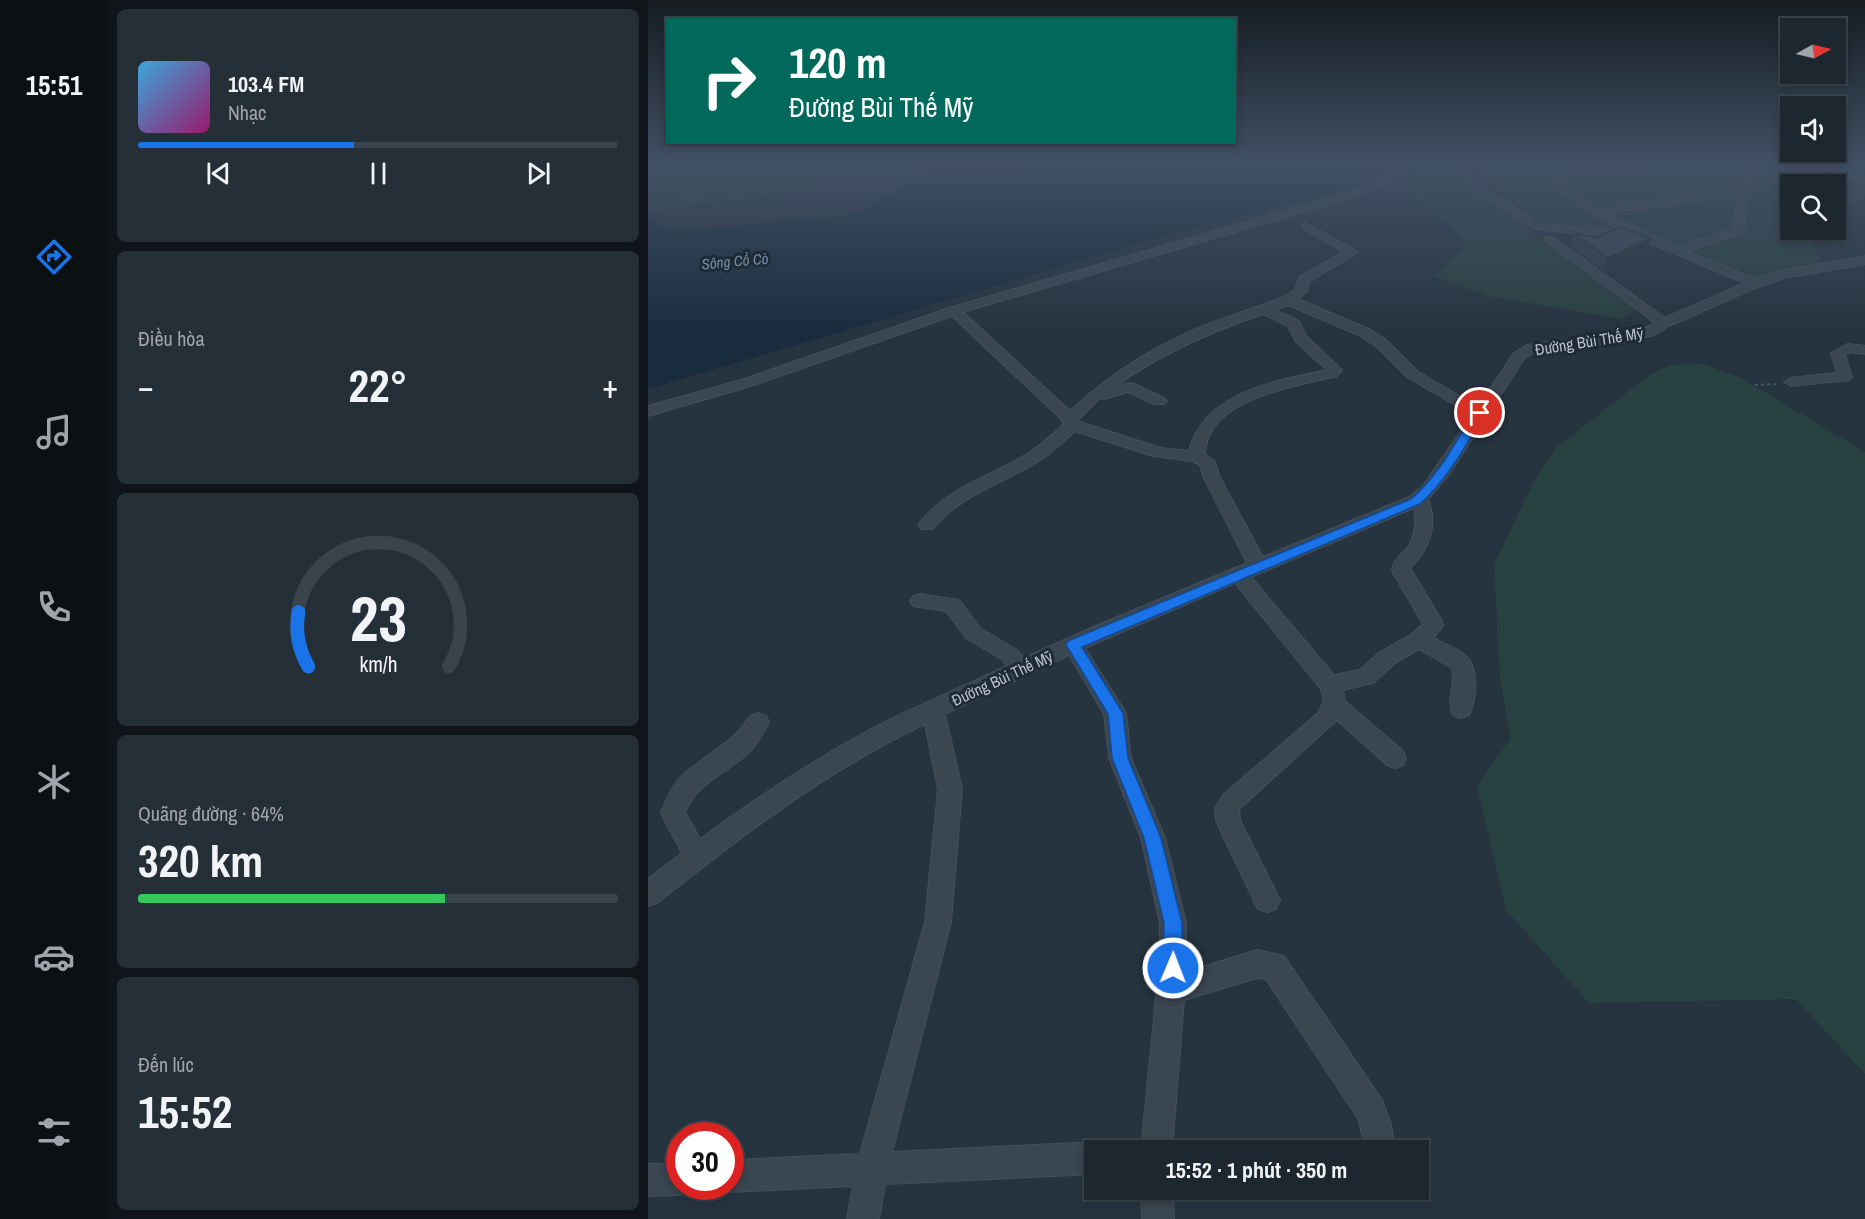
<!DOCTYPE html>
<html lang="vi">
<meta charset="utf-8">
<style>
:root{--surface:#1c2730;--page:#252f38;--text:#f1f3f6;--muted:#a0a5ab;--line:#3a444c;--accent:#1a73e8}
body{margin:0;font-family:"Archivo Narrow",sans-serif;background:var(--page);color:var(--text);height:100vh;display:flex;flex-direction:column;font-size:22px;white-space:nowrap}
*{box-sizing:border-box;margin:0}
p{font-size:20px;color:var(--muted)}
.icon{flex:none;width:33px;height:33px;fill:none;stroke:currentColor;stroke-width:2;stroke-linecap:round;stroke-linejoin:round}
.map{position:relative;flex:1;overflow:hidden}
.sheet{display:flex;flex-direction:column;gap:9px;padding:9px;background:#0f151a;width:540px}
.sheet>*{flex:none}
.top-card{position:absolute;left:18px;top:18px;width:570px;height:126px;border-radius:0px;box-shadow:0 3px 9px #0003,0 0 0 2px var(--line);background:#00695c;color:#fff;overflow:hidden}
.needle{width:39px;rotate:82deg}
.controls{position:absolute;left:1132px;top:18px;display:grid;gap:12px}
.controls a{display:grid;place-items:center;width:66px;height:66px;border-radius:0px;background:var(--surface);box-shadow:0 3px 9px #0003,0 0 0 2px var(--line);font-size:30px}
.speed{position:absolute;left:18px;top:1122px;display:flex;gap:12px;font-size:30px;font-weight:700;text-align:center}
.speed>*{display:grid;place-content:center;width:78px;height:78px;border-radius:50%;background:var(--surface);box-shadow:0 3px 9px #0003,0 0 0 2px var(--line);line-height:1}
.speed .limit{border:9px solid #d22;background:#fff;color:#111}
.pin{position:absolute;display:grid;place-items:center;width:51px;height:51px;color:#fff;margin:-26px;border:3px solid #fff;border-radius:50%;box-shadow:0 2px 6px #0007}
.me{position:absolute;width:66px;margin:-33px;rotate:1deg;stroke-linejoin:round;filter:drop-shadow(0 0 4px #0008)}
.turn{display:flex;align-items:center;gap:21px;height:126px;padding:0 24px;font-size:27px}
.turn .icon{width:78px;height:78px;stroke-width:2.5}
.turn b{display:block;font-size:42px;line-height:51px}
.big{font-size:45px;font-weight:800;line-height:1.1}
.sheet .tile{flex:1;display:flex;flex-direction:column;justify-content:center;gap:9px;min-width:0;padding:0 21px;border-radius:9px;background:var(--page)}
.sheet .dial{align-items:center;gap:0}
.dial svg{height:156px;overflow:visible;fill:none;stroke:var(--line);stroke-width:7;stroke-linecap:round;text-anchor:middle}
.dial text{fill:var(--text);stroke:none}
.song{display:flex;align-items:center;gap:18px}
.cover{width:72px;height:72px;border-radius:9px;background:linear-gradient(135deg,hsl(200 70% 55%),hsl(320 70% 35%))}
.played{height:6px;border-radius:3px;background:linear-gradient(90deg,var(--accent) 45%,var(--line) 45%)}
.keys{display:flex;justify-content:space-around;direction:ltr}
.heat{display:flex;justify-content:space-between;align-items:center;font-size:33px;direction:ltr}
.charge{height:9px;border-radius:4px;background:linear-gradient(90deg,#34c759 64%,var(--line) 0)}
.trip{position:absolute;left:436px;top:1140px;width:345px;height:60px;border-radius:0px;background:var(--surface);box-shadow:0 3px 9px #0003,0 0 0 2px var(--line);font-weight:800;line-height:60px;text-align:center}
main{display:flex;flex:1;min-height:0}
.tabs{display:flex;flex-direction:column;width:108px;justify-content:space-around;align-items:center;background:#0b1013;color:var(--muted)}
.tabs .icon{width:42px;height:42px}
.tabs .on{color:var(--accent)}
.tabs b{font-size:27px;color:var(--text)}
.map>svg:first-child{display:block}
.green{fill:#284141;fill-rule:evenodd}
.water{fill:#192c3e}
.lines{fill:none;stroke-linecap:round;stroke-linejoin:round}
.minor-casing{stroke:#444f59;stroke-width:2}
.path-far1{stroke:#415958;stroke-width:1.5;stroke-dasharray:2 2;stroke-linecap:butt}
.path{stroke:#415958;stroke-width:2;stroke-dasharray:3 3;stroke-linecap:butt}
.minor{fill:#3a4650;fill-rule:evenodd}
.wall{fill:#303f4a}
.shaded-wall{fill:#27333c}
.building{fill:#384956;stroke:#27333c;stroke-width:1.5}
.route{fill:#1a73e8;stroke:#114b97;stroke-width:1.5}
.labels{text-anchor:middle;dominant-baseline:central;stroke-width:6;stroke-linejoin:round;paint-order:stroke}
.far-water-label{font-size:15px;font-style:italic;fill:#718fa8;stroke:#1f2b35}
.street-label{font-size:16px;fill:#b7c0ca;stroke:#1f2b35}
</style>
<main>
<nav class="tabs">
<b>15:51</b>
<svg class="icon on" aria-label="directions" viewBox="0 0 24 24"><path d="M12 3l9 9-9 9-9-9zM9 14v-3h6M13 9l2 2-2 2"/></svg>
<svg class="icon" aria-label="music" viewBox="0 0 24 24"><path d="M9 18V5l10-2v13"/><circle cx="6" cy="18" r="3"/><circle cx="16" cy="16" r="3"/></svg>
<svg class="icon" aria-label="phone" viewBox="0 0 24 24"><path d="M5 4h4l2 5-3 2q2 4 5 5l2-3 5 2v4C11 20 4 13 5 4z"/></svg>
<svg class="icon" aria-label="climate" viewBox="0 0 24 24"><path d="M12 3v18M4 7l16 10M4 17L20 7"/></svg>
<svg class="icon" aria-label="car" viewBox="0 0 24 24"><path d="M5 17H2v-5l4-1 3-4h7l3 4 3 1v5h-3M9 17h6M6 11h13"/><circle cx="7" cy="17" r="2"/><circle cx="17" cy="17" r="2"/></svg>
<svg class="icon" aria-label="filters" viewBox="0 0 24 24"><path d="M4 7h16M4 17h16"/><circle cx="9" cy="7" r="2"/><circle cx="15" cy="17" r="2"/></svg>
</nav>
<section class="sheet">
<div class="tile">
<div class="song"><i class="cover"></i><div><b>103.4 FM</b><p>Nhạc</p></div></div>
<div class="played"></div>
<div class="keys"><svg class="icon" aria-label="previous" viewBox="0 0 24 24"><path d="M18 5L8 12l10 7zM5 5v14"/></svg><svg class="icon" aria-label="pause" viewBox="0 0 24 24"><path d="M8 5v14M16 5v14"/></svg><svg class="icon" aria-label="next" viewBox="0 0 24 24"><path d="M6 5l10 7-10 7zM19 5v14"/></svg></div>
</div>
<div class="tile"><p>Điều hòa</p>
<div class="heat"><a>−</a><b class="big">22°</b><a>+</a></div>
</div>
<div class="tile dial"><svg viewBox="0 0 100 80">
<path d="M14 69A42 42 0 1 1 86 69"/>
<path d="M14 69A42 42 0 0 1 9 41" stroke="#1a73e8"/>
<text x="50" y="56" font-size="32" font-weight="700">23</text>
<text x="50" y="72" font-size="11">km/h</text>
</svg></div>
<div class="tile"><p>Quãng đường · 64%</p><b class="big">320 km</b><div class="charge"></div></div>
<div class="tile"><p>Đến lúc</p><b class="big">15:52</b></div>
</section>
<div class="map">
<svg width="1217" height="1219" viewBox="0 0 1217 1219">
<rect width="100%" height="100%" fill="#263440"/>
<path class="green" d="M 39,162 L 329,162 L 285,171 L 183,183 L 132,194 L 0,211 L 0,165 Z
M 823,162 L 1217,162 L 1217,196 L 1192,220 L 1193,237 L 1165,243 L 1174,263 L 1132,270 L 1098,283 L 972,230 L 895,224 L 863,199 ZM 1143,184 L 1188,184 L 1188,230 L 1143,230 Z
M 772,168 L 799,168 L 987,310 L 974,319 L 839,296 L 785,276 L 819,244 L 753,182 Z
M 1056,364 L 1095,379 L 1217,452 L 1217,1074 L 1148,999 L 941,1003 L 858,910 L 829,786 L 863,738 L 852,679 L 846,565 L 883,487 L 909,447 L 1001,375 L 1022,365 Z"/>
<path class="water" d="M 380,162 L 742,162 L 709,185 L 682,194 L 509,238 L 0,389 L 0,219 L 25,231 L 200,215 L 223,207 L 258,184 L 282,178 L 347,170 Z"/>
<g class="lines">
<defs>
<path id="minor" d="M 756,162 L 768,162 L 734,186 L 713,195 L 315,312 L 422,411 C 463,373 511,343 563,323 C 588,313 613,307 637,296 L 647,290 L 651,277 L 695,252 L 654,228 L 654,224 L 658,223 L 710,252 L 661,282 L 659,292 L 650,299 L 723,330 L 739,341 L 769,371 L 830,407 L 866,353 L 879,345 C 921,335 969,345 1007,323 L 897,241 L 897,237 L 905,237 L 1017,318 L 1097,283 L 989,238 L 988,241 L 961,236 L 885,229 L 823,188 L 801,169 L 773,162 L 808,164 L 831,184 L 892,224 L 962,230 L 984,235 C 953,221 926,204 901,181 L 901,177 L 1020,162 L 1051,162 L 1046,165 L 913,181 L 948,208 L 1092,189 L 1101,173 L 1090,162 L 1102,162 L 1111,173 C 1109,181 1102,187 1100,195 C 1097,208 1100,221 1094,233 L 1038,251 L 1108,279 L 1132,271 L 1217,256 L 1217,264 L 1135,278 L 1100,291 L 1021,326 L 1006,335 L 980,342 L 888,351 L 876,359 L 802,473 L 780,499 C 790,525 782,549 762,568 L 794,621 L 795,626 L 785,638 C 795,643 810,649 818,656 C 832,670 828,700 821,715 L 813,718 L 805,715 C 798,702 808,683 804,668 L 771,649 L 746,664 L 725,683 L 695,690 L 697,701 L 755,751 L 758,758 L 755,765 L 747,768 L 739,765 L 689,720 L 591,809 L 592,820 L 632,900 L 628,909 L 619,912 L 610,909 L 568,821 L 567,808 L 575,795 L 670,713 L 676,702 L 673,689 L 587,583 L 437,648 L 478,713 L 483,758 L 517,838 L 538,923 L 538,972 L 609,950 L 636,956 L 734,1100 L 743,1124 L 747,1150 L 717,1150 L 711,1120 L 618,979 L 609,978 L 536,1000 L 524,1150 L 493,1150 L 511,968 L 512,923 L 493,838 L 461,758 L 456,714 L 421,655 L 297,714 L 314,789 L 303,922 L 244,1152 L 447,1142 L 458,1147 L 460,1150 L 447,1150 L 447,1174 L 237,1184 L 231,1219 L 199,1219 L 205,1186 L 82,1192 L 71,1187 L 82,1186 L 82,1160 L 212,1154 L 277,922 L 290,789 L 277,724 C 179,770 94,836 9,903 L 0,906 L 0,879 L 34,853 L 13,813 C 18,801 22,789 31,779 C 55,754 83,747 102,716 L 110,713 L 118,716 L 121,722 C 115,734 109,745 99,754 C 78,773 48,784 37,812 L 52,839 C 108,798 165,760 226,728 C 269,705 315,687 359,666 L 355,660 L 318,638 L 298,611 L 265,606 L 262,601 L 265,596 L 272,594 L 311,600 L 332,628 L 369,650 L 376,658 L 443,628 L 599,563 L 555,476 L 552,465 L 544,461 L 505,456 L 427,431 C 415,442 404,453 391,461 C 354,484 313,494 285,529 L 273,529 L 270,525 L 273,521 C 302,486 342,477 379,454 C 392,446 404,435 416,424 L 411,417 L 304,316 L 103,386 L 0,416 L 0,406 L 93,380 L 301,308 L 705,191 L 726,182 ZM 1089,196 L 1085,229 L 1028,247 L 958,213 ZM 640,305 L 713,336 L 729,347 L 759,377 L 824,415 L 774,487 L 761,497 L 615,557 L 571,476 L 567,462 L 557,454 C 558,448 558,441 561,436 C 578,396 652,385 689,376 L 694,370 L 659,337 L 651,321 L 627,310 ZM 615,314 L 640,326 L 648,342 L 679,370 C 629,381 555,392 541,451 L 513,448 L 429,421 L 452,398 L 456,399 L 480,392 L 506,404 L 516,404 L 519,401 L 516,398 L 486,384 L 481,383 L 466,387 C 512,354 562,332 615,314 ZM 766,508 C 768,521 768,535 760,547 C 754,555 744,560 744,571 L 775,624 L 764,634 L 732,652 L 712,670 L 686,675 L 603,577 Z
M 1154,162 L 1169,162 L 1217,178 L 1217,184 Z
M 1217,187 L 1217,194 L 1199,204 L 1192,213 L 1188,214 C 1188,197 1201,192 1217,187 Z
M 1188,227 L 1193,231 L 1191,233 L 1183,233 L 1180,230 L 1188,230 Z
M 1200,344 L 1217,346 L 1217,354 L 1202,352 L 1197,355 L 1204,377 L 1202,380 L 1143,386 L 1136,382 L 1143,378 L 1189,373 L 1183,353 Z
M 32,1163 L 32,1186 L 45,1186 L 43,1190 L 32,1195 L 0,1196 L 0,1164 Z
M 493,1190 L 525,1190 L 526,1219 L 494,1219 Z"/>
</defs>
<use href="#minor" class="minor-casing"/>
<path class="path-far1" d="M 0,171 C 66,178 131,175 196,162
M 178,182 L 244,162
M 0,190 L 59,193"/>
<path class="path" d="M 1107,385 L 1129,384"/>
<use href="#minor" class="minor"/>
</g>
<path class="wall" d="M 926,233 L 999,251 L 956,271 L 923,246 Z"/>
<path class="shaded-wall" d="M 1003,238 L 999,251 L 956,271 L 960,258 Z"/>
<path class="building" d="M 972,227 L 1003,238 L 960,258 L 926,233 L 949,238 Z"/>
<linearGradient id="sky" x2="0" y2="1"><stop stop-color="#151d23"/><stop offset="0.49" stop-color="#415064"/><stop offset="1" stop-color="#415064" stop-opacity="0"/></linearGradient>
<rect width="1217" height="333" fill="url(#sky)"/>
<path class="route" d="M 832,410 L 837,413 C 818,445 800,479 772,504 L 434,647 L 475,713 L 480,758 L 513,838 L 534,923 L 534,968 L 531,974 L 525,977 L 518,974 L 515,968 L 516,923 L 496,838 L 464,758 L 460,714 L 418,645 L 420,641 L 763,499 C 791,475 807,443 826,413 Z"/>
<g class="labels">
<g class="far-water-label">
<text transform="translate(87 261) rotate(-5)">Sông Cổ Cò</text>
</g>
<g class="street-label">
<text transform="translate(941 341) rotate(-9)">Đường Bùi Thế Mỹ</text>
<text transform="translate(354 678) rotate(-25)">Đường Bùi Thế Mỹ</text>
</g>
</g>
</svg>
<div class="controls">
<a><svg class="needle" viewBox="-14 -14 28 28"><path d="M0-13l5 13h-10z" fill="#e53935"/><path d="M0 13l5-13h-10z" fill="#a0a5ab"/></svg></a>
<a><svg class="icon" aria-label="sound" viewBox="0 0 24 24"><path d="M4 9h4l5-4v14l-5-4H4zM17 9q2 3 0 6"/></svg></a>
<a><svg class="icon" aria-label="search" viewBox="0 0 24 24"><circle cx="10" cy="10" r="6"/><path d="M15 15l6 6"/></svg></a>
</div>
<div class="speed"><div class="limit">30</div></div>
<div class="pin" style="left:832px;top:413px;background:#d93025"><svg class="icon" aria-label="arrive" viewBox="0 0 24 24"><path d="M6 21V4h12l-3 4 3 4H6"/></svg></div>
<svg class="me" style="left:525px;top:968px" viewBox="-20 -20 40 40"><circle r="17" fill="#1a73e8" stroke="#fff" stroke-width="3"/><path d="M0-11L8 9 0 5-8 9z" fill="#fff"/></svg>
<div class="trip">15:52 · 1 phút · 350 m</div>
<div class="top-card">
<div class="turn"><svg class="icon" aria-label="right" viewBox="0 0 24 24"><path d="M7 20v-9h11M14 6l5 5-5 5"/></svg><div><b>120 m</b>Đường Bùi Thế Mỹ</div></div>
</div>
</div>
</main>
